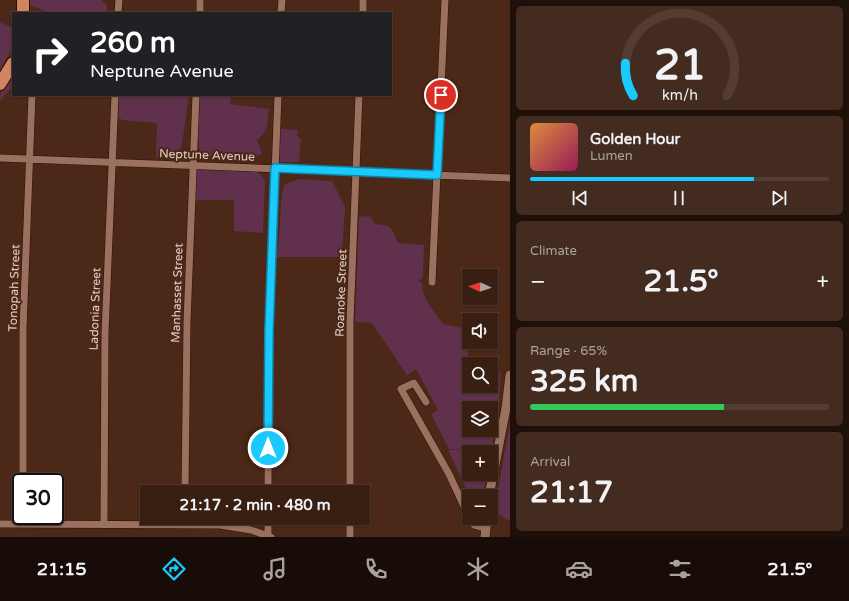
<!DOCTYPE html>
<meta charset="utf-8">
<style>
:root{--surface:#391e12;--page:#442b20;--text:#f1f3f6;--muted:#aba29f;--line:#533c32;--accent:#1acafc}
body{margin:0;font-family:"Varela Round",sans-serif;background:var(--page);color:var(--text);height:100vh;display:flex;flex-direction:column;font-size:15px;white-space:nowrap}
*{box-sizing:border-box;margin:0}
p{font-size:13px;color:var(--muted)}
.icon{flex:none;width:22px;height:22px;fill:none;stroke:currentColor;stroke-width:2;stroke-linecap:round;stroke-linejoin:round}
.map{position:relative;flex:1;overflow:hidden}
.details{display:flex;flex-direction:column;gap:6px;padding:6px;background:#1f100a;width:339px}
.details>*{flex:none}
.guide{position:absolute;left:12px;top:12px;width:380px;height:84px;border-radius:0px;box-shadow:0 1px 3px #0004,0 0 0 1px var(--line);background:#202124;color:#fff;overflow:hidden}
.needle{width:26px;rotate:274deg}
.fabs{position:absolute;left:462px;top:269px;display:grid;gap:8px}
.fabs a{display:grid;place-items:center;width:36px;height:36px;border-radius:0px;background:var(--surface);box-shadow:0 1px 3px #0004,0 0 0 1px var(--line);font-size:20px}
.speed{position:absolute;left:12px;top:473px;display:flex;gap:8px;font-size:20px;font-weight:700;text-align:center}
.speed>*{display:grid;place-content:center;width:52px;height:52px;border-radius:50%;background:var(--surface);box-shadow:0 1px 3px #0004,0 0 0 1px var(--line);line-height:1}
.speed .limit{border:2px solid #111;border-radius:6px;background:#fff;color:#111}
.pin{position:absolute;display:grid;place-items:center;width:34px;height:34px;color:#fff;margin:-17px;border:2px solid #fff;border-radius:50%;box-shadow:0 1px 4px #0007}
.me{position:absolute;width:44px;margin:-22px;rotate:0deg;stroke-linejoin:round;filter:drop-shadow(0 0 3px #0008)}
.turn{display:flex;align-items:center;gap:14px;height:84px;padding:0 12px;font-size:18px}
.turn .icon{width:52px;height:52px;stroke-width:2.5}
.turn b{display:block;font-size:28px;line-height:34px}
.big{font-size:30px;font-weight:800;line-height:1.1}
.details .widget{flex:1;display:flex;flex-direction:column;justify-content:center;gap:6px;min-width:0;padding:0 14px;border-radius:6px;background:var(--page)}
.details .dial{align-items:center;gap:0}
.dial svg{height:104px;overflow:visible;fill:none;stroke:var(--line);stroke-width:7;stroke-linecap:round;text-anchor:middle}
.dial text{fill:var(--text);stroke:none}
.song{display:flex;align-items:center;gap:12px}
.cover{width:48px;height:48px;border-radius:6px;background:linear-gradient(135deg,hsl(30 70% 55%),hsl(330 70% 35%))}
.played{height:4px;border-radius:2px;background:linear-gradient(90deg,var(--accent) 75%,var(--line) 75%)}
.keys{display:flex;justify-content:space-around;direction:ltr}
.heat{display:flex;justify-content:space-between;align-items:center;font-size:22px;direction:ltr}
.charge{height:6px;border-radius:3px;background:linear-gradient(90deg,#34c759 65%,var(--line) 0)}
.trip{position:absolute;left:140px;top:485px;width:230px;height:40px;border-radius:0px;background:var(--surface);box-shadow:0 1px 3px #0004,0 0 0 1px var(--line);font-weight:800;line-height:40px;text-align:center}
.dock{display:flex;height:64px;justify-content:space-around;align-items:center;background:#170c07;color:var(--muted)}
.dock .icon{width:28px;height:28px}
.dock .active{color:var(--accent)}
.dock b{font-size:18px;color:var(--text)}
main{display:flex;flex:1;min-height:0}
.map>svg:first-child{display:block}
.green{fill:#61304d;fill-rule:evenodd}
.lines{fill:none;stroke-linecap:round;stroke-linejoin:round}
.minor-casing{stroke:#300f01;stroke-width:8}
.tertiary-casing{stroke:#300f01;stroke-width:10}
.motorway-casing{stroke:#300f01;stroke-width:14}
.minor{stroke:#9a705e;stroke-width:7}
.tertiary{stroke:#9a705e;stroke-width:9}
.motorway{stroke:#d08461;stroke-width:12}
.route-casing{stroke:#1183a4;stroke-width:10}
.route{stroke:#1acafc;stroke-width:7}
.labels{text-anchor:middle;dominant-baseline:central;stroke-width:4;stroke-linejoin:round;paint-order:stroke}
.street-label{font-size:12px;fill:#e3ccc2;stroke:#4c2818}
</style>
<main>
<div class="map">
<svg width="510" height="537" viewBox="0 0 510 537">
<rect width="100%" height="100%" fill="#4c2818"/>
<path class="green" d="M 27,0 L 102,0 L 107,6 L 107,13 L 50,13 L 27,4 Z
M 0,22 L 13,28 L 13,47 L 0,70 Z
M 13,71 L 13,86 L 0,101 C 0,83 8,86 13,71 Z
M 119,95 L 189,95 L 182,144 L 178,152 L 156,158 L 157,123 L 122,120 L 118,117 Z
M 200,95 L 231,95 L 230,104 L 269,109 C 267,124 269,131 257,140 L 262,154 L 248,160 L 200,157 L 198,135 Z
M 280,129 L 298,130 L 297,136 L 301,139 L 299,162 L 280,162 L 278,160 Z
M 215,169 L 257,172 L 265,179 L 263,233 L 234,231 L 234,200 L 194,200 L 196,175 L 198,170 Z
M 299,179 L 332,181 L 345,207 L 342,255 L 340,257 L 276,257 C 282,233 278,209 284,185 Z
M 367,216 L 371,217 L 375,224 C 394,226 390,226 398,243 L 424,245 L 423,278 L 418,281 L 422,283 C 422,299 434,311 443,324 L 467,329 L 469,386 L 491,386 L 491,372 L 501,373 L 499,400 L 491,452 L 469,452 L 469,474 L 487,474 L 483,496 L 470,496 L 448,450 L 478,450 L 449,449 L 431,414 L 438,410 L 416,369 L 407,375 L 372,323 L 355,322 L 359,217 ZM 469,408 L 491,408 L 491,430 L 469,430 Z
M 510,422 L 510,521 L 498,514 L 497,496 Z"/>
<g class="lines">
<defs>
<path id="minor" d="M 118,13 L 119,0
M 200,13 L 200,0
M 281,13 L 282,0
M 363,13 L 363,0
M 0,158 L 510,178
M 432,282 L 445,0
M 426,402 L 414,383 L 401,389 L 449,474 L 469,517
M 23,482 L 23,329 L 32,95
M 185,492 L 187,322 L 196,95
M 268,492 L 269,331 L 278,95
M 350,492 L 350,322 L 359,95
M 350,518 L 350,537
M 469,518 L 474,525 L 486,528
M 0,524 L 220,525 L 251,530 L 271,537
M 104,524 L 105,333 L 115,95
M 268,535 L 268,518"/>
<path id="tertiary" d="M 489,496 L 506,408 L 510,375
M 485,537 L 487,518"/>
<path id="motorway" d="M 23,0 L 23,13
M 0,84 L 13,63"/>
</defs>
<use href="#minor" class="minor-casing"/>
<use href="#tertiary" class="tertiary-casing"/>
<use href="#motorway" class="motorway-casing"/>
<use href="#minor" class="minor"/>
<use href="#tertiary" class="tertiary"/>
<use href="#motorway" class="motorway"/>
</g>
<g class="lines">
<defs>
<path id="route" d="M 268,448 L 269,331 L 275,168 L 437,175 L 441,95"/>
</defs>
<use href="#route" class="route-casing"/>
<use href="#route" class="route"/>
</g>
<g class="labels">
<g class="street-label">
<text transform="translate(207 155) rotate(2)">Neptune Avenue</text>
<text transform="translate(14 288) rotate(-88)">Tonopah Street</text>
<text transform="translate(177 293) rotate(-88)">Manhasset Street</text>
<text transform="translate(341 293) rotate(-88)">Roanoke Street</text>
<text transform="translate(95 309) rotate(-88)">Ladonia Street</text>
</g>
</g>
</svg>
<div class="fabs">
<a><svg class="needle" viewBox="-14 -14 28 28"><path d="M0-13l5 13h-10z" fill="#e53935"/><path d="M0 13l5-13h-10z" fill="#aba29f"/></svg></a>
<a><svg class="icon" aria-label="sound" viewBox="0 0 24 24"><path d="M4 9h4l5-4v14l-5-4H4zM17 9q2 3 0 6"/></svg></a>
<a><svg class="icon" aria-label="search" viewBox="0 0 24 24"><circle cx="10" cy="10" r="6"/><path d="M15 15l6 6"/></svg></a>
<a><svg class="icon" aria-label="layers" viewBox="0 0 24 24"><path d="M12 4l9 5-9 5-9-5zM3 14l9 5 9-5"/></svg></a>
<a>+</a>
<a>−</a>
</div>
<div class="speed"><div class="limit">30</div></div>
<div class="pin" style="left:441px;top:95px;background:#d93025"><svg class="icon" aria-label="arrive" viewBox="0 0 24 24"><path d="M6 21V4h12l-3 4 3 4H6"/></svg></div>
<svg class="me" style="left:268px;top:448px" viewBox="-20 -20 40 40"><circle r="17" fill="#1acafc" stroke="#fff" stroke-width="3"/><path d="M0-11L8 9 0 5-8 9z" fill="#fff"/></svg>
<div class="trip">21:17 · 2 min · 480 m</div>
<div class="guide">
<div class="turn"><svg class="icon" aria-label="right" viewBox="0 0 24 24"><path d="M7 20v-9h11M14 6l5 5-5 5"/></svg><div><b>260 m</b>Neptune Avenue</div></div>
</div>
</div>
<section class="details">
<div class="widget dial"><svg viewBox="0 0 100 80">
<path d="M14 69A42 42 0 1 1 86 69"/>
<path d="M14 69A42 42 0 0 1 8 44" stroke="#1acafc"/>
<text x="50" y="56" font-size="32" font-weight="700">21</text>
<text x="50" y="72" font-size="11">km/h</text>
</svg></div>
<div class="widget">
<div class="song"><i class="cover"></i><div><b>Golden Hour</b><p>Lumen</p></div></div>
<div class="played"></div>
<div class="keys"><svg class="icon" aria-label="previous" viewBox="0 0 24 24"><path d="M18 5L8 12l10 7zM5 5v14"/></svg><svg class="icon" aria-label="pause" viewBox="0 0 24 24"><path d="M8 5v14M16 5v14"/></svg><svg class="icon" aria-label="next" viewBox="0 0 24 24"><path d="M6 5l10 7-10 7zM19 5v14"/></svg></div>
</div>
<div class="widget"><p>Climate</p>
<div class="heat"><a>−</a><b class="big">21.5°</b><a>+</a></div>
</div>
<div class="widget"><p>Range · 65%</p><b class="big">325 km</b><div class="charge"></div></div>
<div class="widget"><p>Arrival</p><b class="big">21:17</b></div>
</section>
</main>
<nav class="dock">
<b>21:15</b>
<svg class="icon active" aria-label="directions" viewBox="0 0 24 24"><path d="M12 3l9 9-9 9-9-9zM9 14v-3h6M13 9l2 2-2 2"/></svg>
<svg class="icon" aria-label="music" viewBox="0 0 24 24"><path d="M9 18V5l10-2v13"/><circle cx="6" cy="18" r="3"/><circle cx="16" cy="16" r="3"/></svg>
<svg class="icon" aria-label="phone" viewBox="0 0 24 24"><path d="M5 4h4l2 5-3 2q2 4 5 5l2-3 5 2v4C11 20 4 13 5 4z"/></svg>
<svg class="icon" aria-label="climate" viewBox="0 0 24 24"><path d="M12 3v18M4 7l16 10M4 17L20 7"/></svg>
<svg class="icon" aria-label="car" viewBox="0 0 24 24"><path d="M5 17H2v-5l4-1 3-4h7l3 4 3 1v5h-3M9 17h6M6 11h13"/><circle cx="7" cy="17" r="2"/><circle cx="17" cy="17" r="2"/></svg>
<svg class="icon" aria-label="filters" viewBox="0 0 24 24"><path d="M4 7h16M4 17h16"/><circle cx="9" cy="7" r="2"/><circle cx="15" cy="17" r="2"/></svg>
<b>21.5°</b>
</nav>
